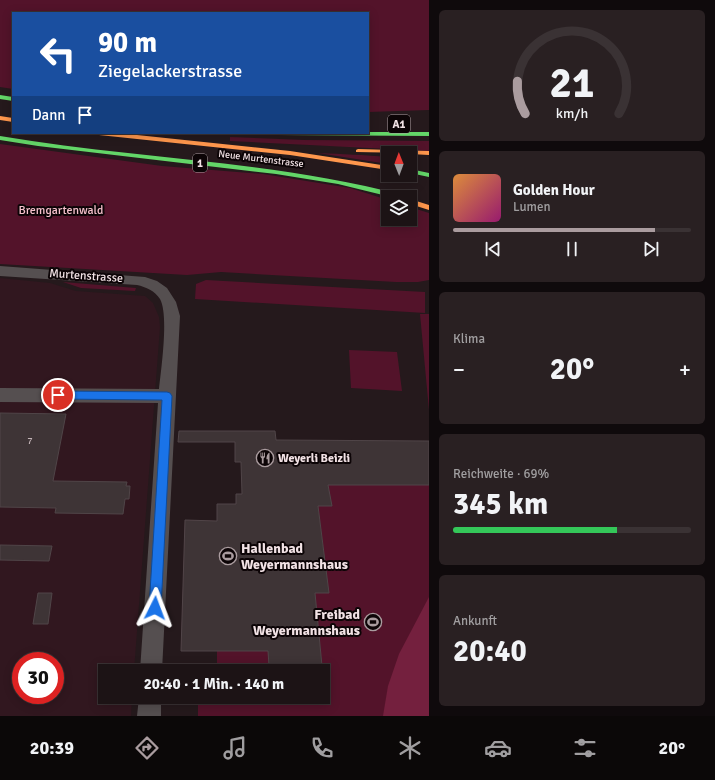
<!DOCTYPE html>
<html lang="de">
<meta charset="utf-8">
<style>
:root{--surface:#1c1315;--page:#292022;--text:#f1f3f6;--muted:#a09ea0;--line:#3a3234;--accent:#aa9c9f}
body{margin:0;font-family:Signika,sans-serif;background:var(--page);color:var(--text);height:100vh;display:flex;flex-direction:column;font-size:15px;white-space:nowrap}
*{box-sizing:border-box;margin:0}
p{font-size:13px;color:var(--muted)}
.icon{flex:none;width:22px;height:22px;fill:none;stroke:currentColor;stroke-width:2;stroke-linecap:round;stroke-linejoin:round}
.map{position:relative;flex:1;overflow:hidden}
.side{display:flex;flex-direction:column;gap:10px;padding:10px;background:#0f0a0c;width:286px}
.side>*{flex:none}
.hud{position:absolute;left:12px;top:12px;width:357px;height:122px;border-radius:0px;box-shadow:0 2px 10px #0003,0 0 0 1px var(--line);background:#1a4fa0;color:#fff;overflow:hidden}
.needle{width:26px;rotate:359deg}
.controls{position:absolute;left:381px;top:146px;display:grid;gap:8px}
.controls a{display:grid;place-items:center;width:36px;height:36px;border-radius:0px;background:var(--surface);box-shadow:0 2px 10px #0003,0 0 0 1px var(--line);font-size:20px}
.speed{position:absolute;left:12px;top:652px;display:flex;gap:8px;font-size:20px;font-weight:700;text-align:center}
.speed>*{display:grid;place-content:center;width:52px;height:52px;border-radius:50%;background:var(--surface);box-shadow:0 2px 10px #0003,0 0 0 1px var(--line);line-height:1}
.speed .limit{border:6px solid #d22;background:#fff;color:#111}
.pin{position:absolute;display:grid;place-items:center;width:34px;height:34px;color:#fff;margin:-17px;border:2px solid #fff;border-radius:50%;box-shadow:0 1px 4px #0007}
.me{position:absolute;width:44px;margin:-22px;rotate:3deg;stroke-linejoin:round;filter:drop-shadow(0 0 3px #0008)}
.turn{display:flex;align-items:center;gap:14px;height:84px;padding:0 20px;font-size:18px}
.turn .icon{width:52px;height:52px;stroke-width:2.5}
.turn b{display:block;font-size:28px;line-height:34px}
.then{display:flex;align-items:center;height:38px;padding:0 20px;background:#0003;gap:8px;font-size:15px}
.big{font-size:30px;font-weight:700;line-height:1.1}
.side .tile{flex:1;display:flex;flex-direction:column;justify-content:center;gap:6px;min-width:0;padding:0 14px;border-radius:6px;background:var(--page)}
.side .dial{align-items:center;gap:0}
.dial svg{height:104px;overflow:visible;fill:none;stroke:var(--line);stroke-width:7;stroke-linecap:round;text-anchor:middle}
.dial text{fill:var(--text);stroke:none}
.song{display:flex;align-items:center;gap:12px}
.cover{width:48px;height:48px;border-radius:6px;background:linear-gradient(135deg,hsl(30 70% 55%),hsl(320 70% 35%))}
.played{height:4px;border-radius:2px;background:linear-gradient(90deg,var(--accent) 85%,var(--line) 85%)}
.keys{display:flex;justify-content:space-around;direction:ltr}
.heat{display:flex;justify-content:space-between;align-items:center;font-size:22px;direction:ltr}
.charge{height:6px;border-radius:3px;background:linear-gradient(90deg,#34c759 69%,var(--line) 0)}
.trip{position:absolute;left:98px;top:664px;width:232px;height:40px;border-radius:0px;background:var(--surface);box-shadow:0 2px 10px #0003,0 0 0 1px var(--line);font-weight:700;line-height:40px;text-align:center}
.tabs{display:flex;height:64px;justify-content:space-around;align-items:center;background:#0b0808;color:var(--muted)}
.tabs .icon{width:28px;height:28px}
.tabs .active{color:var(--accent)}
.tabs b{font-size:18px;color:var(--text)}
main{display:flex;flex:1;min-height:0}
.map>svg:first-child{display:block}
.built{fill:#31171f;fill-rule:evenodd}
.green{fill:#53132a}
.water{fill:#74203e}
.building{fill:#3e3436;stroke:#504548}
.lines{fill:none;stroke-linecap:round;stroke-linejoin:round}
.street{fill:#554f50;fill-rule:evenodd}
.fast{fill:#63d668;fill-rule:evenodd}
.slow{fill:#ff974d;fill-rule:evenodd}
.route{fill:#1a73e8;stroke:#114b97}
.labels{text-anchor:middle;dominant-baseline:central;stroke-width:4;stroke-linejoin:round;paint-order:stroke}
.far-street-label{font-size:10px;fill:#f2e2e5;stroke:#0c0406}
.number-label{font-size:10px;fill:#c5b6b9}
.shield{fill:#0c0406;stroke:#ad9fa2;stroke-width:1}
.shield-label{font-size:11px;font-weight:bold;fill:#f2e2e5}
.park-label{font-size:12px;fill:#f6c1cd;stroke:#0c0406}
.street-label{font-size:12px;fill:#f2e2e5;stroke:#0c0406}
.poi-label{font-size:12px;font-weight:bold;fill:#f2e2e5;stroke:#0c0406;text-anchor:start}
.near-poi-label{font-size:14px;font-weight:bold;fill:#f2e2e5;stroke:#0c0406;text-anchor:start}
</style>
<main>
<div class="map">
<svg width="429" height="716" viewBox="0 0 429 716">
<rect width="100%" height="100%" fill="#25191c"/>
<path class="built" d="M 0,278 L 50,283 L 76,291 L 145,296 L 153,303 L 159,317 L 160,327 L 134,671 L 105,671 L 105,697 L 132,697 L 131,716 L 0,716 ZM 21,661 L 55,661 L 55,695 L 21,695 Z"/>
<path class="green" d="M 0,0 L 429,0 L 429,110 L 368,112 L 368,13 L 13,13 L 13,89 L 0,87 Z
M 230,137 L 305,140 L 429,141 L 429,151 L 230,141 Z
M 0,144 L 162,166 L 263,174 L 350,188 L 388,200 L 388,219 L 410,219 L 410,207 L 429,213 L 429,280 L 418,282 L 396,282 L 221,272 L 187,275 L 0,264 Z
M 318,153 C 343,154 364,155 388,157 L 388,164 Z
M 206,280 L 425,292 L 425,313 L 195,299 L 196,284 Z
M 63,282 L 136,288 L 135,291 L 81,288 Z
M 420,314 L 429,314 L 429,410 Z
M 349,350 L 397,352 L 402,391 L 351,388 Z
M 328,485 L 429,485 L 429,716 L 198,716 L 198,697 L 323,697 L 323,671 L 217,671 L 217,651 L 181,651 L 185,520 L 217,521 L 217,504 L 270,504 L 322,666 L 315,593 L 329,593 L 318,506 L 331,506 Z"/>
<path class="water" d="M 429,597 L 429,716 L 383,716 L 388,686 L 399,654 Z"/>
<path class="building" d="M 0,413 L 66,414 L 53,481 L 127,482 L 126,486 L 130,486 L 129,499 L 125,499 L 123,514 L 55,513 L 56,508 L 0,507 Z
M 179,431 L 275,431 L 276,440 L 429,441 L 429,485 L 328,485 L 332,506 L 318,506 L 329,593 L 315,593 L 322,666 L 269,666 L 268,651 L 181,651 L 185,520 L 217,521 L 217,504 L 236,504 L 236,494 L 242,494 L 241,462 L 235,462 L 235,442 L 178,442 Z
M 0,545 L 52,546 L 49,561 L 0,560 Z
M 38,593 L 52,593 L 48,624 L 33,624 Z"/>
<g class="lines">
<path class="street" d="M 0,266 L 145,277 L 157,281 L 167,288 L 176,302 L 180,316 L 162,671 L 140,671 L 158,403 L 0,402 L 0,388 L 159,389 C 161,370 169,315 160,299 C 155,291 146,287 137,285 L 0,276 Z
M 139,697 L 161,697 L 161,716 L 137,716 Z"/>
<path class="fast" d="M 0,95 L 13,97 L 13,101 L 0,99 Z
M 368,132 L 429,132 L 429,136 L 278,135 L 275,133 L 368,133 Z
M 0,136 C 134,159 270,160 402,195 L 403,197 L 391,197 L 338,184 L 276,174 L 38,146 L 0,140 Z
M 410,169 L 429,173 L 429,177 L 410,173 Z"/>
<path class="slow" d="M 0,116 L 13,118 L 13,122 L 0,120 Z
M 96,133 L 118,133 L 290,151 L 388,166 L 388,170 L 290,155 L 99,135 Z
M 358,149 L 429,151 L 429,155 L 410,154 L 410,153 L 356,152 L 356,150 Z
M 410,199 L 429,205 L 429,210 L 410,204 Z"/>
</g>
<path class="route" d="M 58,391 L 167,392 L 170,393 L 172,396 L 161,608 L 159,612 L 155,614 L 151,612 L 149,608 L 162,400 L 58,399 L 54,398 L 53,395 L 54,393 Z"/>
<defs>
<symbol id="restaurant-ring" viewBox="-11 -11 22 22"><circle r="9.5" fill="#0c0406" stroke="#aa9c9f" stroke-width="1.5"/><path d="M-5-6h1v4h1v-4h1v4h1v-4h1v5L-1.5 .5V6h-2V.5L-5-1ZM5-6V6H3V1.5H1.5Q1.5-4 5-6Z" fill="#aa9c9f"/></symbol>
<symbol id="stadium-ring" viewBox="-11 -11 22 22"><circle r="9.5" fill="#0c0406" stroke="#aa9c9f" stroke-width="1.5"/><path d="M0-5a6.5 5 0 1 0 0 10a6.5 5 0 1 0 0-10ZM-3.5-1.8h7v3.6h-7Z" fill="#aa9c9f"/></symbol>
</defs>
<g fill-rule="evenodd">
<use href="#restaurant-ring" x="255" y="448" width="20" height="20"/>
<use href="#stadium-ring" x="218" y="546" width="20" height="20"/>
<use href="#stadium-ring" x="363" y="612" width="20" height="20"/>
</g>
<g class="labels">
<g class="far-street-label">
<text transform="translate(261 159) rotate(7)">Neue Murtenstrasse</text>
</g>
<g class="number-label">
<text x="30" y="441">7</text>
</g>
<g class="shield">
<rect x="388" y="115" width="22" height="18" rx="3"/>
<rect x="193" y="154" width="14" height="18" rx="3"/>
</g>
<g class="shield-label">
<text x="399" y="124">A1</text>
<text x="200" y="163">1</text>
</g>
<g class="park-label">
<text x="61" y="210">Bremgartenwald</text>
</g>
<g class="street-label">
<text transform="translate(86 276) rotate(4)">Murtenstrasse</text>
</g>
<g class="poi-label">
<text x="278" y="458">Weyerli Beizli</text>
</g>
<g class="near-poi-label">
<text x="241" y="548">Hallenbad<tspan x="241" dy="16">Weyermannshaus</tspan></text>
<text x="360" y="614" text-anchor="end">Freibad<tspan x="360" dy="16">Weyermannshaus</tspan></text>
</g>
</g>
</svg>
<div class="controls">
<a><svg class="needle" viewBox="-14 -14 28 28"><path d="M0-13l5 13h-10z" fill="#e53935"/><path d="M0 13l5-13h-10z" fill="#a09ea0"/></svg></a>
<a><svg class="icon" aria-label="layers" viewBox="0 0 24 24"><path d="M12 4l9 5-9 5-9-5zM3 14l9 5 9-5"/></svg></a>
</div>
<div class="speed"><div class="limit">30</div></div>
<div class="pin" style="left:58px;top:395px;background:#d93025"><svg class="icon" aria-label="arrive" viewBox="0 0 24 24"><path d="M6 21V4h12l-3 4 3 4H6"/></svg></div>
<svg class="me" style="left:155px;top:608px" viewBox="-20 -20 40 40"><path d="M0-17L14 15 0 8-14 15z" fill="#1a73e8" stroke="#fff" stroke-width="4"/></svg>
<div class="trip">20:40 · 1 Min. · 140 m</div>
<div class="hud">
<div class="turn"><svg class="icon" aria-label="left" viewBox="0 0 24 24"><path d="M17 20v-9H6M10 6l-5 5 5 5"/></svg><div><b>90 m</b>Ziegelackerstrasse</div></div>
<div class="then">Dann<svg class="icon" aria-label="arrive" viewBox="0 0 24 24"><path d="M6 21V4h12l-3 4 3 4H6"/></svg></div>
</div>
</div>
<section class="side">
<div class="tile dial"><svg viewBox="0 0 100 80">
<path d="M14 69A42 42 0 1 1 86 69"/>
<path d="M14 69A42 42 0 0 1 8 44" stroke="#aa9c9f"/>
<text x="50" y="56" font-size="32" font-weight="700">21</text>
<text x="50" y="72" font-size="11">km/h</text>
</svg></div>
<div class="tile">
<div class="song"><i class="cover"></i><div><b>Golden Hour</b><p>Lumen</p></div></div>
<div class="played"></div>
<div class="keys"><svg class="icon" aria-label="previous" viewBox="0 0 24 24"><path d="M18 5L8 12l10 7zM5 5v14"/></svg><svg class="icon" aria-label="pause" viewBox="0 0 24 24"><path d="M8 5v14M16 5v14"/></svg><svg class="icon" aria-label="next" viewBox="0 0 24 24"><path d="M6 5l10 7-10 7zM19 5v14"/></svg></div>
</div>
<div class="tile"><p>Klima</p>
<div class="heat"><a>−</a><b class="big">20°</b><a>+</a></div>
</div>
<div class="tile"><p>Reichweite · 69%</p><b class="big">345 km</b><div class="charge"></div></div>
<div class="tile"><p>Ankunft</p><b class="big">20:40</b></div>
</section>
</main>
<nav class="tabs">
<b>20:39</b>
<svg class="icon active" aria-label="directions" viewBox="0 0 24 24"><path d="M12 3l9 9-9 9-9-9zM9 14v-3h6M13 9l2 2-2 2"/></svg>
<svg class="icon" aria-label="music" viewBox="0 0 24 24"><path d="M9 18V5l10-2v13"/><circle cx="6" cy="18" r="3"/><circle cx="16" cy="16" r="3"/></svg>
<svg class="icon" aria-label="phone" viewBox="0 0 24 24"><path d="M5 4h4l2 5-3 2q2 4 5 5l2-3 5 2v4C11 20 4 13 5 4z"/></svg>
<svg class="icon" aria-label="climate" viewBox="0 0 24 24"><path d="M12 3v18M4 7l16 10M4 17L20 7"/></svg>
<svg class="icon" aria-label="car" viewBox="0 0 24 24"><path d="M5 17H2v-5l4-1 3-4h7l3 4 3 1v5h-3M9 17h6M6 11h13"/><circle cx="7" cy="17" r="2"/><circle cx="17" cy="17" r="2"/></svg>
<svg class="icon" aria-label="filters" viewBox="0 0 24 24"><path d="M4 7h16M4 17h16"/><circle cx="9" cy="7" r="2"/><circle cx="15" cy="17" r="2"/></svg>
<b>20°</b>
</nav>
